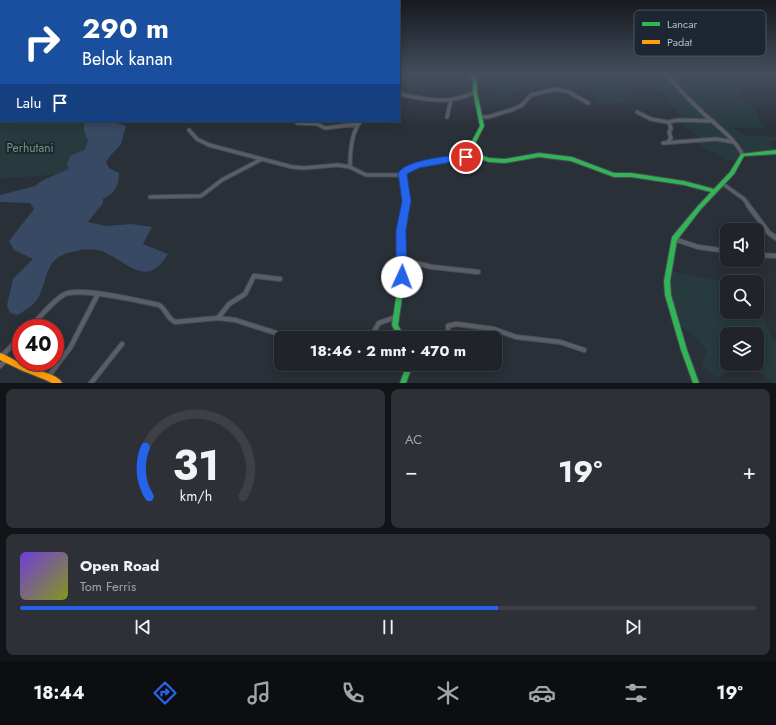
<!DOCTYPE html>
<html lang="id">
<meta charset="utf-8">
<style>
:root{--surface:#20242a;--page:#2d3036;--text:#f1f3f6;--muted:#a2a4a8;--line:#3d4147;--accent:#2563eb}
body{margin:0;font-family:Jost,sans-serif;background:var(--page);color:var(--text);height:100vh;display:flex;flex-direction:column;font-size:15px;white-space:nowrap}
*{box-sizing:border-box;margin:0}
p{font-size:13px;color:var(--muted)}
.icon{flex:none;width:22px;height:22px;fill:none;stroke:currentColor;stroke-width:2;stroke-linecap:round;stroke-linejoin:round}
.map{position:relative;height:383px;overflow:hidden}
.sheet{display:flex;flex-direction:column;gap:6px;padding:6px;background:#121417;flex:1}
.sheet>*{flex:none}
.banner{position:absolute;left:0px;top:0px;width:400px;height:122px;box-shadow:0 2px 10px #0003,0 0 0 1px var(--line);background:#1a4fa0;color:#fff;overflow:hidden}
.tools{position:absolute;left:720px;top:223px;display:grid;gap:8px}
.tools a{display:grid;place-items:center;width:44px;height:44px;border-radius:8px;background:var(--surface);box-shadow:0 2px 10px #0003,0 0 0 1px var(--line);font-size:20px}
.speed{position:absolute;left:12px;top:319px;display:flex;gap:8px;font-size:20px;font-weight:700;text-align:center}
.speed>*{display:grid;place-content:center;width:52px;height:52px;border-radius:50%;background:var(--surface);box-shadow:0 2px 10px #0003,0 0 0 1px var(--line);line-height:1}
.speed .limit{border:6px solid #d22;background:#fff;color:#111}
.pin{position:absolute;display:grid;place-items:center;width:34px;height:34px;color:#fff;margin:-17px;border:2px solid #fff;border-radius:50%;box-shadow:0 1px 4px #0007}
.me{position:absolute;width:44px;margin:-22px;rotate:2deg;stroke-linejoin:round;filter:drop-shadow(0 0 3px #0008)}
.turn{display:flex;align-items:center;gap:14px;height:84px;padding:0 16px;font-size:18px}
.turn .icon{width:52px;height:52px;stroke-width:2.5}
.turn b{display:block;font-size:28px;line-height:34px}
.then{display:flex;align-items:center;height:38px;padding:0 16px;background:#0003;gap:8px;font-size:15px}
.big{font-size:30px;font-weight:700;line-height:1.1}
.sheet .card{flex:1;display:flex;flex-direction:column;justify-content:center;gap:6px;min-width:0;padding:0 14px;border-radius:8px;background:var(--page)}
.sheet .dial{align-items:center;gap:0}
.dial svg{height:104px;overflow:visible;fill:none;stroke:var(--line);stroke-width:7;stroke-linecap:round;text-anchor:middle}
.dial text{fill:var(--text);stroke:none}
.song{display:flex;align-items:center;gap:12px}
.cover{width:48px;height:48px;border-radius:6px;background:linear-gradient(135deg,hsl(260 70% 55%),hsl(70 70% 35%))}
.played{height:4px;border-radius:2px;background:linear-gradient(90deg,var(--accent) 65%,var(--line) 65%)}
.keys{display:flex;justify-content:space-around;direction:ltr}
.heat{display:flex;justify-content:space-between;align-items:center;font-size:22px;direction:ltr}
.sheet .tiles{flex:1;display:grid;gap:6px;grid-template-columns:1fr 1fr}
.card:last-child{grid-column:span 2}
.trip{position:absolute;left:274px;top:331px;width:228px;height:40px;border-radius:8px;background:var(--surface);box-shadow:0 2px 10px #0003,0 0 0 1px var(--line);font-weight:700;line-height:40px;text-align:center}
.tabs{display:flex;height:64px;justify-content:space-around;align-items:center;background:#0d0e11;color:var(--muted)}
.tabs .icon{width:28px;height:28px}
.tabs .selected{color:var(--accent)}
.tabs b{font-size:18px;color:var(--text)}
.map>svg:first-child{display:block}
.green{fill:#273a3e;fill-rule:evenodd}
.water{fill:#384963}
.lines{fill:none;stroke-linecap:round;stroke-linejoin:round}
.street-far1-casing{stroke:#484c53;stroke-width:5}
.street-casing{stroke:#484c53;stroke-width:6}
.fast-casing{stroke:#484c53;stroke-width:2}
.slow-casing{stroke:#484c53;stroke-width:2}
.street-far1{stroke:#5a5e66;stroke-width:3}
.street{stroke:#5a5e66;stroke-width:4}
.fast{fill:#30b455;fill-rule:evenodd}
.slow{fill:#ff9f0a;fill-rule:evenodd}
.route{fill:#2563eb;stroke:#184099}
.labels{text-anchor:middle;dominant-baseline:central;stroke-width:4;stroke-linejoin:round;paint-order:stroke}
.park-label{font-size:12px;fill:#6b9a76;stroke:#1d2633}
.key{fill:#1d2633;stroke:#4a5360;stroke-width:1}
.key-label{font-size:11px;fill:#b4bcc9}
</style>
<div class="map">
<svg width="776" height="383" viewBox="0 0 776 383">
<rect width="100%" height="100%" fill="#2a3038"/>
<path class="green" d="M 473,74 L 546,74 L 551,77 L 504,97 L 479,83 Z
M 553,74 L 732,74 L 739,76 L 736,82 L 743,91 L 736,97 C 740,101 745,101 750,105 C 758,112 759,122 766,129 L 731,127 L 744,135 L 776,137 L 776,141 L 770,142 L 776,151 L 745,153 L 740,154 L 739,159 L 727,160 L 717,153 L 707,150 L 698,143 L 703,142 L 683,124 L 685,118 L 677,112 L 663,93 L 639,81 C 632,87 629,95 623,102 L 612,102 L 610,105 L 596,102 L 593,100 L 596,95 L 592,90 Z
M 0,91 L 1,121 L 87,121 L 84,124 L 84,132 L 88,141 C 84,150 77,164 69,170 C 60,176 13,178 0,178 Z
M 671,271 L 727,283 L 727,312 L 757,312 L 757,300 L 771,336 L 776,342 L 776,383 L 772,383 C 756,365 738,362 718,377 L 703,367 L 701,364 L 706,353 L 706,350 L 699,340 L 678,324 L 670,298 ZM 727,334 L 757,334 L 757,364 L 727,364 Z"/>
<path class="water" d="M 87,121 L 114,121 L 114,122 L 126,126 L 121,144 L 110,156 L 106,162 L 109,168 L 119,173 C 119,186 115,193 103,199 L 103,203 L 88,222 L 106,226 L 131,224 L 152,227 L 143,244 L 168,254 C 147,289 129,263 104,252 C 98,249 83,249 77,251 C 46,256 50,271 40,294 C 36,304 27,309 18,315 L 10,313 L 7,305 L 13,279 L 33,259 L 14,250 L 9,241 L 34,209 L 30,203 L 0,202 L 0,195 L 35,186 L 43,180 L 69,169 L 67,163 L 70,156 L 84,150 L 88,141 L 84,131 L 84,124 Z"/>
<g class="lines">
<defs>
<path id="street-far1" d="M 666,74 C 677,86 688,99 700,110 C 715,125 733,136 743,155
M 399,94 C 426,100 450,105 475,92
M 637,112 L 651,119 L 667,122 L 679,120 L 713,121
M 447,117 L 451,100
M 481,117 L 488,117 L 514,109 L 522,105 L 531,95 L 556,89 L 569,92 L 588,103
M 297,123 L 317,124 L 325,128 L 358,124
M 189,130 L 197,139 L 209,145 L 292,167 L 304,168 L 338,165 L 350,167 L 366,175 L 402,175
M 668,142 L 671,138 L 669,132 L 671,129 L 669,122
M 663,143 L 716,139 L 734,142
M 350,167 C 350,152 351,132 361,121
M 723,184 L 744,199 L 749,206
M 150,197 L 201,196 L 222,180 L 260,160"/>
<path id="street" d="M 748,205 L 769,233 L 776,238
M 674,239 L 698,247 L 727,251
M 757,255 L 776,256
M 402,260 L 432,267 L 478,272
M 218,318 L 229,304 L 245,294 L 254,276 L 280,279
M 29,328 C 39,319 53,300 65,294 C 81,287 140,301 159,305 C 166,309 167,318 175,322 L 218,318 L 235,320 L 292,338
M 370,338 L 379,323 L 396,317
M 449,338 L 448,326 L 456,324 L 494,329 L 516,337 L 560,342 L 584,350
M 2,356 L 21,336
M 335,364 L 346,367 L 355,364
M 0,366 L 6,360
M 48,377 L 70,348 L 98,294
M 91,383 L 122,344"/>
<path id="fast" d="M 469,74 L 473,74 L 477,82 L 477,92 L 484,126 L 471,152 L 489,158 L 505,159 L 539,153 L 572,157 L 614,173 L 631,173 L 684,181 L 714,189 L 730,172 L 741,154 L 776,150 L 776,154 L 744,156 L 734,174 L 701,209 L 677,240 L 670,281 L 671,295 L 687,350 L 699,383 L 693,383 L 681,350 L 665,295 L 664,281 L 672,237 L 697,207 L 711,192 L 684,185 L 631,177 L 614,177 L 571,161 L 539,157 L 505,163 L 489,162 L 469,155 L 468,158 L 466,159 L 419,167 L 406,172 L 404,175 L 409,201 L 404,230 L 405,277 L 398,325 L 405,338 L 398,338 L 392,325 L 399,277 L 398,230 L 403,201 L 400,175 L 402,170 L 416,164 L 464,156 L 480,126 L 473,92 L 473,82 Z
M 407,364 L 413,364 L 406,383 L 400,383 Z"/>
<path id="slow" d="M 0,353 C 9,356 17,362 26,366 C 35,370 58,374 62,383 L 52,383 L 46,380 L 23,371 L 0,360 Z"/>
</defs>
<use href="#street-far1" class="street-far1-casing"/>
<use href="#street" class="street-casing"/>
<use href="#fast" class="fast-casing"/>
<use href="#slow" class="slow-casing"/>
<use href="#street-far1" class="street-far1"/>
<use href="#street" class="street"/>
<use href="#fast" class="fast"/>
<use href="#slow" class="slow"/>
</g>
<linearGradient id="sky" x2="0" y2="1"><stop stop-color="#171a1f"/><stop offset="0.58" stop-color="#444e5e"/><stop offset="1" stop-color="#444e5e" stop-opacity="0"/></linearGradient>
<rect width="776" height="128" fill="url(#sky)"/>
<path class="route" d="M 466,154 L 469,155 L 470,157 L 469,159 L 419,168 L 407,174 L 411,201 L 406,230 L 407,277 L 405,280 L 402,282 L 398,280 L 396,277 L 396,230 L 402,201 L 398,173 C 407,159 450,156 466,154 Z"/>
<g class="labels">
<g class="park-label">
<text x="30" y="148">Perhutani</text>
</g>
</g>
<rect x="634" y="10" width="132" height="46" rx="6" class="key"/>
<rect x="642" y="22" width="18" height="4" fill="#30b455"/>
<rect x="642" y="40" width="18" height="4" fill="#ff9f0a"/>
<g class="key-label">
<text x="667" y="28">Lancar</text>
<text x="667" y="46">Padat</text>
</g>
</svg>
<div class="tools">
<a><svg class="icon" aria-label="sound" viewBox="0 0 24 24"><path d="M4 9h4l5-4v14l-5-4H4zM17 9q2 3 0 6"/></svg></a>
<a><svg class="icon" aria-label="search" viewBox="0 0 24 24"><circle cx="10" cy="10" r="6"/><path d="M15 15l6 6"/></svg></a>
<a><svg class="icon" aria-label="layers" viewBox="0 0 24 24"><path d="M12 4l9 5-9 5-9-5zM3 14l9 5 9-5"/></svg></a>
</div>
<div class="speed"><div class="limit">40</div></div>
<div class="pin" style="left:466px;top:157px;background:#d93025"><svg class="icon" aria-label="arrive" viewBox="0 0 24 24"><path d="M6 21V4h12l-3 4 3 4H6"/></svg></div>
<svg class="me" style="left:402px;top:277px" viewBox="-20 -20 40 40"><circle r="19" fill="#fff"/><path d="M0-13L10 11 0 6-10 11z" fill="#2563eb"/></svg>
<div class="trip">18:46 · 2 mnt · 470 m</div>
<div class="banner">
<div class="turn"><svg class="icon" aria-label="right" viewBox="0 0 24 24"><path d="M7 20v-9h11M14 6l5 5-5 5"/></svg><div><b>290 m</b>Belok kanan</div></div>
<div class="then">Lalu<svg class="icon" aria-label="arrive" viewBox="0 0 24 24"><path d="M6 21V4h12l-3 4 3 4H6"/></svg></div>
</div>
</div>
<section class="sheet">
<div class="tiles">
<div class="card dial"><svg viewBox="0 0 100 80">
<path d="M14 69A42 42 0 1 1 86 69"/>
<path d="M14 69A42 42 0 0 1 11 31" stroke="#2563eb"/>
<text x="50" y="56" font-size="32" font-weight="700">31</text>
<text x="50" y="72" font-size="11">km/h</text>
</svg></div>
<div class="card"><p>AC</p>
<div class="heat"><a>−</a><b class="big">19°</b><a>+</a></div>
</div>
<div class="card">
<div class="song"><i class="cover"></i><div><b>Open Road</b><p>Tom Ferris</p></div></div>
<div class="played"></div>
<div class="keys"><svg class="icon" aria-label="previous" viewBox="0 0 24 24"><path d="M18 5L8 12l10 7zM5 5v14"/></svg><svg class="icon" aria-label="pause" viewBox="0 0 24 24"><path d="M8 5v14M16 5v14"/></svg><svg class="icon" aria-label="next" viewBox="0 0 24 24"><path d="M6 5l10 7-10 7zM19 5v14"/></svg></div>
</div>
</div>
</section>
<nav class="tabs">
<b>18:44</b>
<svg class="icon selected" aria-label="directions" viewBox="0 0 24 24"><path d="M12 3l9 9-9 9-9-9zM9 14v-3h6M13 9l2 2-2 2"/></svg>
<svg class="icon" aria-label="music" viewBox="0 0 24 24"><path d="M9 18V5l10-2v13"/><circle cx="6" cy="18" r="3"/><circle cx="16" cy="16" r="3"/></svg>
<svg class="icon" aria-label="phone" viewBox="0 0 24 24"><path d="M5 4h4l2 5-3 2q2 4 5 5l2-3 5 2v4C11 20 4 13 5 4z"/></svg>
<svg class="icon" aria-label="climate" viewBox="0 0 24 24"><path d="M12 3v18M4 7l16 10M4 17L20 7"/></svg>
<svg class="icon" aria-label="car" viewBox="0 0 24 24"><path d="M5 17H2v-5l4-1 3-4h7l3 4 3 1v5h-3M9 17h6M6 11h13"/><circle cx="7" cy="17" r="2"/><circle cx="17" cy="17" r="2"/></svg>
<svg class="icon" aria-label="filters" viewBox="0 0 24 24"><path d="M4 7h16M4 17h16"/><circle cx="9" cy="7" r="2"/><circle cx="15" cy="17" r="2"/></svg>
<b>19°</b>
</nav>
